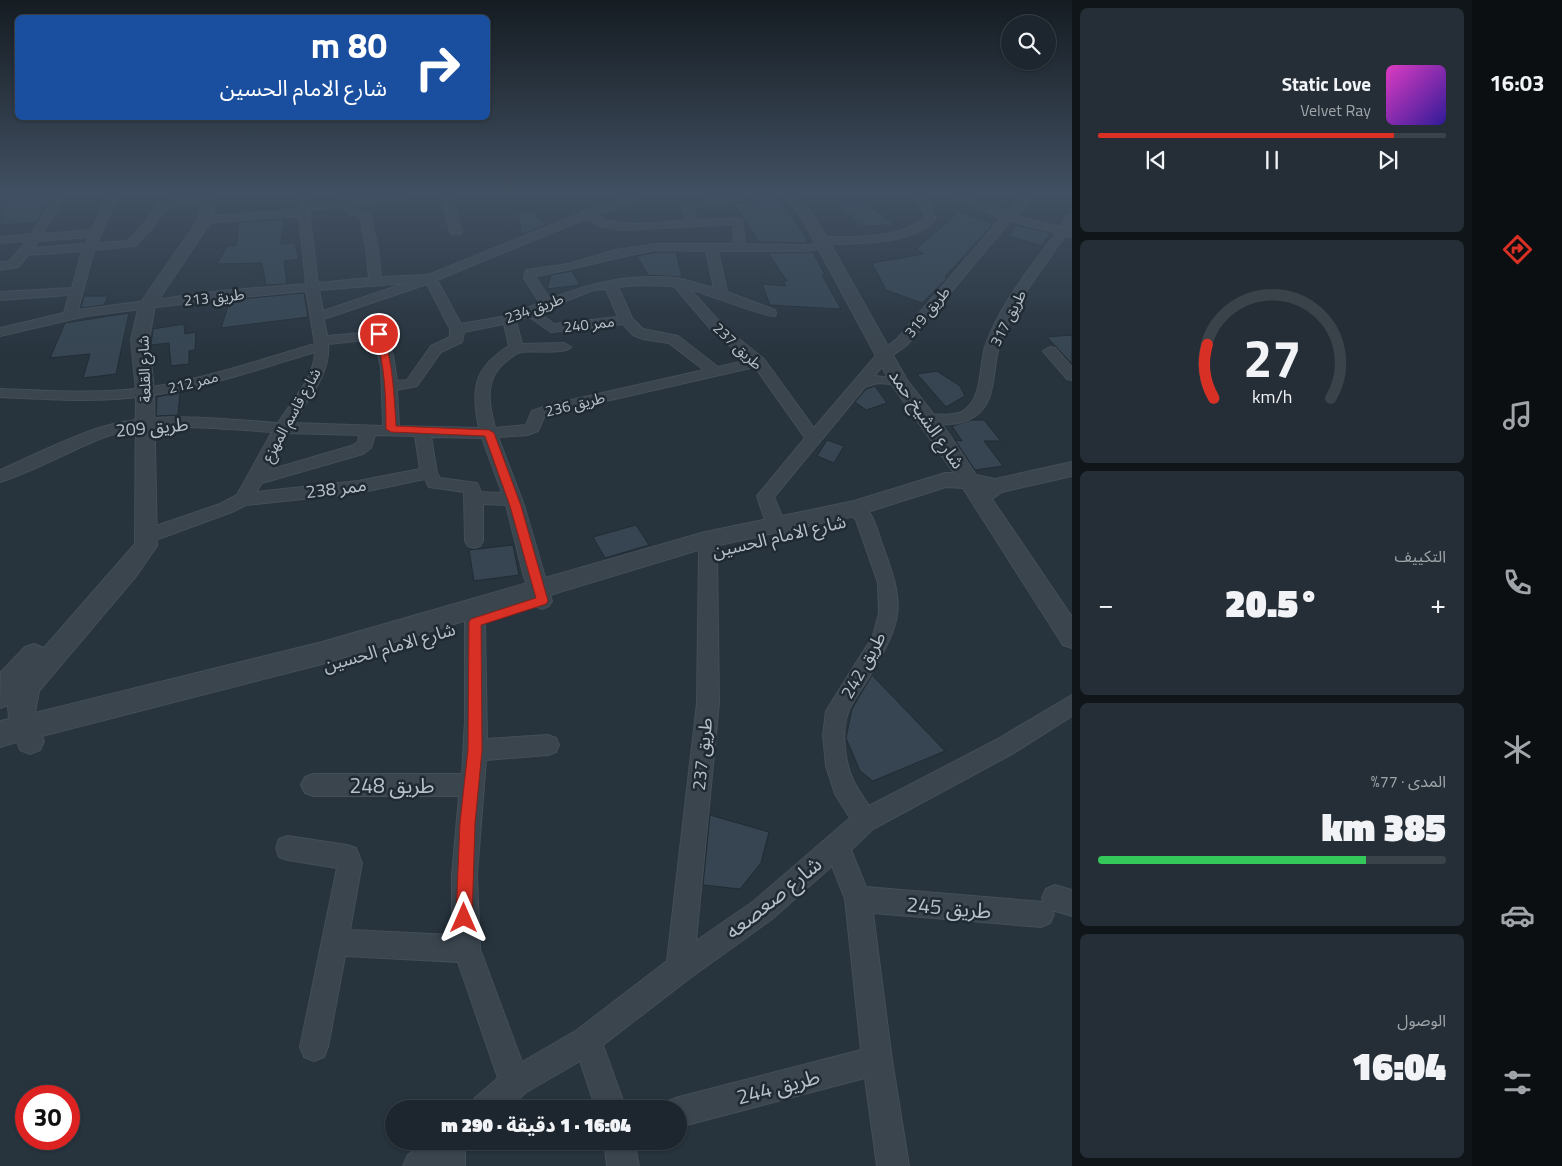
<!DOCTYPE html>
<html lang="ar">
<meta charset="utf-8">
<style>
:root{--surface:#1d262e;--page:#252e36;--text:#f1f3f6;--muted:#a0a5aa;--line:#3b434a;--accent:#d93025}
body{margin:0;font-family:"Titillium Web","Noto Sans Arabic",sans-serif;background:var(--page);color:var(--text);direction:rtl;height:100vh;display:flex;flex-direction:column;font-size:19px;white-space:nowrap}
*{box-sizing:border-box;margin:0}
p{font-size:16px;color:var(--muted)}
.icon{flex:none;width:28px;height:28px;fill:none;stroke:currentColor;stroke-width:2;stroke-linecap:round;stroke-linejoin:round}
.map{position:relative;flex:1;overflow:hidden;direction:ltr}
.details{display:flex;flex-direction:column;gap:8px;padding:8px;background:#101519;width:400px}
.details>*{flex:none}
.guide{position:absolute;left:15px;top:15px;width:475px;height:105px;border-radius:8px;box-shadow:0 1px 4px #0004,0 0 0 1px var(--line);direction:rtl;background:#1a4fa0;color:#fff;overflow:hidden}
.fabs{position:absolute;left:1001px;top:15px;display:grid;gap:10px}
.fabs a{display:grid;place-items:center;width:55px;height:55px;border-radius:50%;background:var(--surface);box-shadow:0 1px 4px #0004,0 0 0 1px var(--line);font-size:25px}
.speed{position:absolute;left:15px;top:1085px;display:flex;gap:10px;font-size:25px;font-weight:700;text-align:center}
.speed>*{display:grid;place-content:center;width:65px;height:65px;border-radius:50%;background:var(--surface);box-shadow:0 1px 4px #0004,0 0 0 1px var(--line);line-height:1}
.speed .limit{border:8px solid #d22;background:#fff;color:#111}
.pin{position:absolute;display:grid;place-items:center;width:42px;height:42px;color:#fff;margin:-21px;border:2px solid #fff;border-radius:50%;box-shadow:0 1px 5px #0007}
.me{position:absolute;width:55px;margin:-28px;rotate:0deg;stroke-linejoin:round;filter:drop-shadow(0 0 4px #0008)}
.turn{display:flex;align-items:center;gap:18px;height:105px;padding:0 20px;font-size:22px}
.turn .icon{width:65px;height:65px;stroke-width:2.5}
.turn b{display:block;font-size:35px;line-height:42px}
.big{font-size:38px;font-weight:800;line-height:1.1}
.details .tile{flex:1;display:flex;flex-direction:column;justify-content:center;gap:8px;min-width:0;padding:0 18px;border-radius:8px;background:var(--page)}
.details .dial{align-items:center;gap:0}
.dial svg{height:130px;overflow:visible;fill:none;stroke:var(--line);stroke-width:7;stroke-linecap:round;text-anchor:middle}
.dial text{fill:var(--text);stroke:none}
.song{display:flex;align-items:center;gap:15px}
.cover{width:60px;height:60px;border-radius:8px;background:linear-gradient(135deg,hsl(310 70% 55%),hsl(250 70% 35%))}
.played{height:5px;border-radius:2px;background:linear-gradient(90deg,var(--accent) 85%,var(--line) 85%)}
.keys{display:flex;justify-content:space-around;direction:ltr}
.heat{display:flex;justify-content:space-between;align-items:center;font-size:28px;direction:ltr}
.charge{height:8px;border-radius:4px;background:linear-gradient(90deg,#34c759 77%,var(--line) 0)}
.trip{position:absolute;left:385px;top:1100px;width:302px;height:50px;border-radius:25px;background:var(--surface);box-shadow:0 1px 4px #0004,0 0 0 1px var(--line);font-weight:800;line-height:50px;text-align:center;direction:rtl}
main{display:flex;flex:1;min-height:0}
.tabs{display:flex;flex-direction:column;width:90px;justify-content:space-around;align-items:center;background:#0c0f12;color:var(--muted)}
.tabs .icon{width:35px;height:35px}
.tabs .active{color:var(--accent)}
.tabs b{font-size:22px;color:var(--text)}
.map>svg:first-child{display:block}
.building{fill:#364551;stroke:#212c35}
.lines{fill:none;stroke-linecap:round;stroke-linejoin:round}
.minor-casing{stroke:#444e57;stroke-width:2}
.tertiary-casing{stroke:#444e57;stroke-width:2}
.minor{fill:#3a454e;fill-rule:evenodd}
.tertiary{fill:#3a454e;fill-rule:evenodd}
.route{fill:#d93025;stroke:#8d1f18}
.labels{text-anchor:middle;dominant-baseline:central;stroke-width:5;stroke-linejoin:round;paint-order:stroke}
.far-street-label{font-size:15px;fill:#b7c0c8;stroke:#1f2a33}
.street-label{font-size:18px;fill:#b7c0c8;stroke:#1f2a33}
.near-street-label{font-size:21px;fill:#b7c0c8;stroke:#1f2a33}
</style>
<main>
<nav class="tabs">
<b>16:03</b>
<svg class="icon active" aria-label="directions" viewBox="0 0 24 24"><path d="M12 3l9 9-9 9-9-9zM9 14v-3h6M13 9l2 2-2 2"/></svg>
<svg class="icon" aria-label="music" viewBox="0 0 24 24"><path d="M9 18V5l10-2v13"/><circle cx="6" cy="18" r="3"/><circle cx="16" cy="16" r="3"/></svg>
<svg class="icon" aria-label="phone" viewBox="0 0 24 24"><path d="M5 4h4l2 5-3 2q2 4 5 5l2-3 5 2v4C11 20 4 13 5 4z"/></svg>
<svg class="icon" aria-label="climate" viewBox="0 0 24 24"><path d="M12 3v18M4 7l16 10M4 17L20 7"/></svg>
<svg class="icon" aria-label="car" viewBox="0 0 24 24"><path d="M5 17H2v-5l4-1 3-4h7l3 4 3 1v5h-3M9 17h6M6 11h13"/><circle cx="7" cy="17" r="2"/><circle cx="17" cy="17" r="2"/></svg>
<svg class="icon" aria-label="filters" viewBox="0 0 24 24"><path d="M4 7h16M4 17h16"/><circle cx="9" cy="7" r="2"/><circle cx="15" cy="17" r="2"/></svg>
</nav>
<section class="details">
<div class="tile">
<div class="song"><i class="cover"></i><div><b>Static Love</b><p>Velvet Ray</p></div></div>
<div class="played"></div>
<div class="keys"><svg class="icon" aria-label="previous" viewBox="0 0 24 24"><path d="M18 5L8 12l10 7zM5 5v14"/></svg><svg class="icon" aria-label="pause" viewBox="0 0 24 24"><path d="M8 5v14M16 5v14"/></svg><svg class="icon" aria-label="next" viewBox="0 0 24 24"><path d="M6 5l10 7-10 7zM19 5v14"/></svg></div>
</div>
<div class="tile dial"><svg viewBox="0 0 100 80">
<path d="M14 69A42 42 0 1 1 86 69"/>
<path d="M14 69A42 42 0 0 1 10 36" stroke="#d93025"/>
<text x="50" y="56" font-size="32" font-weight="700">27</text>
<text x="50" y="72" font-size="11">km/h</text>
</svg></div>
<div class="tile"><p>التكييف</p>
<div class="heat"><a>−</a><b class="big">20.5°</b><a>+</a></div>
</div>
<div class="tile"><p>المدى · 77%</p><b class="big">385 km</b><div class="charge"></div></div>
<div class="tile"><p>الوصول</p><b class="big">16:04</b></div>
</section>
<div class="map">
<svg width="1072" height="1166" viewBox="0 0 1072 1166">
<rect width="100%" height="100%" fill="#27333d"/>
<path class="building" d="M 18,194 L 55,194 L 36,222 L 0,225 L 0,195 Z
M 748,194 L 774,194 L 800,228 L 808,243 L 759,242 L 734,204 L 757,202 Z
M 863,201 L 895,225 L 860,226 L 836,203 Z
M 535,211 L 536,217 L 548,224 L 524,234 L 521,232 L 518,212 Z
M 959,212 L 993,224 L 945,277 L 947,278 L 922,303 L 886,290 L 872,263 L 924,254 L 916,249 Z
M 284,219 L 281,244 L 295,243 L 299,259 L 284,261 L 287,284 L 266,285 L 262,263 L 217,264 L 227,246 L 236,246 L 239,222 Z
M 1017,225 L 1050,233 L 1042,246 L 1008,236 Z
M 656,252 L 676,252 L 682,277 L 648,275 L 637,256 Z
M 813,252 L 825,275 L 822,275 L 841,309 L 770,305 L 762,284 L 786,286 L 783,281 L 787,281 L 768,253 Z
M 572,271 L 580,285 L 547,289 L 551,275 Z
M 304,293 L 308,317 L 221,328 L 230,300 Z
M 84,296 L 108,296 L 104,305 L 81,308 Z
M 129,313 L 116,374 L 83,378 L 90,354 L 50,358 L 65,323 Z
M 184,324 L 185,334 L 196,332 L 195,350 L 189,351 L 189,364 L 171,366 L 169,343 L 151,345 L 153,329 Z
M 1072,335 L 1072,364 L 1047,337 Z
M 937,371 L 960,386 L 965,396 L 946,407 L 917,374 Z
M 875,386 L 887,403 L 866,410 L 855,402 L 866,389 Z
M 180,392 L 178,415 L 156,416 L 157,397 Z
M 972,420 L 984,420 L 1001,441 L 984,441 L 1003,466 L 975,470 L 955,440 L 962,441 L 952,426 Z
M 827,440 L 844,446 L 834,463 L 817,456 Z
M 636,525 L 649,545 L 605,558 L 593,537 Z
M 513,545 L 519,575 L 474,581 L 469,550 Z
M 872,675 L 945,751 L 873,781 L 860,771 L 846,738 L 852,709 Z
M 710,815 L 769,832 L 761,863 L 740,889 L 703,885 Z"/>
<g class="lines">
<defs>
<path id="minor" d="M 57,194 L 67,194 L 42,234 L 92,230 L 109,194 L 119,194 L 97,243 L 128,241 L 146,222 L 159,202 L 209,195 L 214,198 L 209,201 L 167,207 L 154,226 L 135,246 L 94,250 L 78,310 L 221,291 L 306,284 L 299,216 L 205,223 L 200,220 L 205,217 L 299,209 L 299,194 L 309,194 L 309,204 L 388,194 L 413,194 L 408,197 L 352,205 L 357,210 L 370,215 L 378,248 L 381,277 L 428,275 L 584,212 L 638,194 L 652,194 L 597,215 C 622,230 657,222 686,220 L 682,206 L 683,204 L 742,194 L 745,197 L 744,199 L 693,208 L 697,220 L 736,218 L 742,220 L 745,244 L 808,245 L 818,243 L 814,240 L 820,237 C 854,237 897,240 925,218 L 915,194 L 925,194 L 936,219 C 916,244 859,244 829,244 L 828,247 L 808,251 L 718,251 L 727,292 L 775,310 L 776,313 L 775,316 C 766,318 705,293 690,289 L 724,327 L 764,359 L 814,428 L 879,352 L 897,339 L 1001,218 L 951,196 L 950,194 L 963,194 L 1007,212 L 1027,194 L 1037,194 L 1016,216 L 1060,227 L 1068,216 L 1072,215 L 1072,226 L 1069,230 L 1072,231 L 1072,237 L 1065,236 C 1041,270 1012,307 999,347 C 992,370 997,403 974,417 C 961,426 936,426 922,422 L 919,419 L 922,416 C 935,412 951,418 963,411 C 983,399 979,366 985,347 C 999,306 1030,268 1056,233 L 1010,221 L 907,345 L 889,358 L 874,376 L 904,379 L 906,382 L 904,385 L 878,383 L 865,387 L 774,497 L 784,521 L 793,534 L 790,539 C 770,545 762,511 757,496 L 805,438 L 755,367 L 558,412 L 544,417 L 538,431 L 528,435 L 498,437 L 524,505 L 552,601 L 549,606 L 542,609 L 535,606 L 524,577 L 506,505 L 483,504 L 483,541 L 480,546 L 474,548 L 468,546 L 465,541 L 464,492 L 429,487 L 425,479 L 358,493 L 246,505 L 232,512 L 153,541 L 147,543 L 141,541 L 138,536 L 141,531 L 220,504 L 237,495 L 272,432 C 223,429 152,420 105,437 C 70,450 36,471 0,482 L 0,470 C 32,456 65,439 99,428 C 155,410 220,419 278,423 C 291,402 315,377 315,352 C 259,369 203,389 145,396 C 97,403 48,399 0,397 L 0,389 C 48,391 97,394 145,388 C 203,380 259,360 315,344 L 306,291 L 221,299 L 86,316 L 0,336 L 0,328 L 64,313 L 69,295 L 0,300 L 0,292 L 72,288 L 82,251 L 28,255 L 18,267 L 0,270 L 0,262 L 10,261 L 26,241 L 0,243 L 0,237 L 31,234 ZM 342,206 L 349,214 L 360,217 L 366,248 L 369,278 L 318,283 L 309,210 ZM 587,218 L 600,226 L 623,230 L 733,224 L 734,244 L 656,244 L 616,250 L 568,264 L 526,270 L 524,278 L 540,303 L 506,316 L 461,324 L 437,280 ZM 89,237 L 85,244 L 33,248 L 38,241 ZM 656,250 L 706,251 L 714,288 C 701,285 688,280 676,278 C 629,274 592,282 550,299 L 536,278 L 536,276 C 577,269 615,257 656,250 ZM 406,283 L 323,311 L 319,290 ZM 427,284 L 450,329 L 450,337 L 431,346 L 407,380 L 397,381 L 393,355 L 384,331 L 327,336 L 324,319 ZM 639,285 L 674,286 L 714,333 L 748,360 L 718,367 L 678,336 L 643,329 L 632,318 L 618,287 ZM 606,289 L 618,317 L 554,324 L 538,312 L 593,290 ZM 528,316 L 551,332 L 623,324 L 633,335 L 643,339 L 669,343 L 704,370 L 549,405 L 532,411 L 526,425 L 495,428 C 488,402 484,377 508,360 C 512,357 516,353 521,352 C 533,350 564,355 571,347 L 564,343 L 522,344 L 516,321 ZM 504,324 L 509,346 C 473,368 471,390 479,428 L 399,426 L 397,390 L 417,386 L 441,352 L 462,342 L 464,332 ZM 374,339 L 381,367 L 383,426 L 293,423 C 308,399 331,374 328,344 ZM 287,433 L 359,435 L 358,442 L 351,446 L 269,470 ZM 375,435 L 415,436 L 420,469 L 358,481 L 256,492 L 262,483 L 363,454 L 371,448 ZM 431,437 L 482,438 L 502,493 L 481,492 L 477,483 L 440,478 L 437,473 Z
M 445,194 L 455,194 L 454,208 L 462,232 L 460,234 L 452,234 L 450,232 L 444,208 Z
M 1050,347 L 1055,348 L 1072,367 L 1072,380 L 1067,379 L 1043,351 Z
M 855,502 C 872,507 876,526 881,541 C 905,606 905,617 869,677 C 863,688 852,700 848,713 C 841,731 845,763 853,780 C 857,789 864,798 869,806 L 996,740 L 1072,695 L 1072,716 L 1012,754 L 873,829 L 851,850 L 866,887 L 1044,902 L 1042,898 L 1046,889 L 1055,885 L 1072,890 L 1072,916 L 1052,910 L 1054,914 L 1050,923 L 1041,927 L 873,913 L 892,1060 L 909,1166 L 877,1166 L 865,1078 L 679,1127 L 679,1109 L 665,1109 L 668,1101 L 679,1097 L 861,1050 L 845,899 L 832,866 L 772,919 L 690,978 L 603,1045 L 626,1109 L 596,1109 L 580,1061 L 525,1093 L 509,1109 L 471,1109 L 475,1098 L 498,1078 L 458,962 L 345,956 L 328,1047 L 324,1057 L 314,1061 L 304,1057 L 300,1047 L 337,868 L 288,860 L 279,857 L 276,848 L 279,839 L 288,836 L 347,845 L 356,848 L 362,863 L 350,930 L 452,935 L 452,875 L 459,796 L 313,796 L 305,793 L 301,785 L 305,777 L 313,774 L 462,774 L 465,720 L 465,622 L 468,616 L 475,614 L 482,616 L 485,622 L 487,739 L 548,735 L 556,738 L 559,745 L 556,752 L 548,755 L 486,760 L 477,875 L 480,949 L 522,1062 L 577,1030 L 667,961 L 697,703 L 699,553 L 696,540 L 699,535 L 705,533 L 711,535 L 717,553 L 719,703 L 696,941 L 754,901 L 850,818 L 835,794 L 826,766 L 823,735 L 826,711 L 873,636 L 879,613 L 878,583 L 856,520 L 846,508 L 849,504 Z
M 425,1141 L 465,1141 L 465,1166 L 403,1166 L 408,1155 Z
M 604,1141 L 634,1141 L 639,1166 L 607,1166 Z"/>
<path id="tertiary" d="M 204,194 L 217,194 L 212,220 L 155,305 L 149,340 L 154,391 L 157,546 L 137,575 L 39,691 L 35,713 L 322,642 L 705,532 L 854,501 L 945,473 L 954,473 L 890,382 L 804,222 L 785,194 L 797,194 L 818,222 L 907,380 L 949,434 L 976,475 L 995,479 L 1072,462 L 1072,476 L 1002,492 L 992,499 L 1072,617 L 1072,648 L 1063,645 L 963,488 L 946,487 L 855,516 L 705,548 L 322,664 L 42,736 L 44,741 L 40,750 L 30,754 L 20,750 L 17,742 L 0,747 L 0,721 L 9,719 L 8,705 L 0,708 L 1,672 L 25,647 L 34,644 L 44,648 L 135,544 L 136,391 L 131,340 L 139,305 L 198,220 Z"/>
</defs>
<use href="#minor" class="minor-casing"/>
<use href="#tertiary" class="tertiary-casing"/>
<use href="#minor" class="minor"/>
<use href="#tertiary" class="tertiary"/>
</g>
<linearGradient id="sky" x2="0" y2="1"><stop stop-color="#151c22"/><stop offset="0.54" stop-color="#415062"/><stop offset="1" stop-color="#415062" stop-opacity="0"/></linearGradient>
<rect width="1072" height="357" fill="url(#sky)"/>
<path class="route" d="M 379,331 L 383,334 C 393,364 394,395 396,426 L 489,430 L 494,433 L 521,506 L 548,601 L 546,604 L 481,625 L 482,750 L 475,823 L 472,918 L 469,924 L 464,926 L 458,924 L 456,918 L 460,823 L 468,750 L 469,622 L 471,619 L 536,598 L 510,506 L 485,436 L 391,432 L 386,429 C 386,396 385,365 375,334 Z"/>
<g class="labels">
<g class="far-street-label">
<text transform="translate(214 297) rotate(-6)">طريق 213</text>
<text transform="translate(534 308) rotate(-20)">طريق 234</text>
<text transform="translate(927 312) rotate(-50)">طريق 319</text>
<text transform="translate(1008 318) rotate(-63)">طريق 317</text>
<text transform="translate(589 324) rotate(-7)">ممر 240</text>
<text transform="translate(738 346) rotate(43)">طريق 237</text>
<text transform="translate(144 369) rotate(-92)">شارع القلعة</text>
<text transform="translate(193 382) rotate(-14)">ممر 212</text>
<text transform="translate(575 404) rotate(-14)">طريق 236</text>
<text transform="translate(291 415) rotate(-61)">شارع قاسم المهزع</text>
</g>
<g class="street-label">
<text transform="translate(927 419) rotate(55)">شارع الشيخ حمد</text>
<text transform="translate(152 427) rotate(-5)">طريق 209</text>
<text transform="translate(336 488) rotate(-7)">ممر 238</text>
<text transform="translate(779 536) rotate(-13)">شارع الامام الحسين</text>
<text transform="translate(389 647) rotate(-16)">شارع الامام الحسين</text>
<text transform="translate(863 665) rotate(-61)">طريق 242</text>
<text transform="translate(702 754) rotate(-84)">طريق 237</text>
</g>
<g class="near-street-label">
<text x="392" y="785">طريق 248</text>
<text transform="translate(773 897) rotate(-39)">شارع صعصعه</text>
<text transform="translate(949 907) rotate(5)">طريق 245</text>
<text transform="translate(778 1086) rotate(-15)">طريق 244</text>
</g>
</g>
</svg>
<div class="fabs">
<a><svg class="icon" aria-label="search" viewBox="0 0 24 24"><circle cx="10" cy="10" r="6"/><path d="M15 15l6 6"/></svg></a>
</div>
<div class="speed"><div class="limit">30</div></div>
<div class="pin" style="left:379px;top:334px;background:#d93025"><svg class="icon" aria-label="arrive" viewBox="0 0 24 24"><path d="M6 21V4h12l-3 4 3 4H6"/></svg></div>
<svg class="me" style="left:464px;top:918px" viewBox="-20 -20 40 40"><path d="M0-17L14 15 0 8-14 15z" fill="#d93025" stroke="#fff" stroke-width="4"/></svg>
<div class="trip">16:04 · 1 دقيقة · 290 m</div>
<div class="guide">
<div class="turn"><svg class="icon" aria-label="right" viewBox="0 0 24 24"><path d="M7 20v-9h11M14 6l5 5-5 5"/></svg><div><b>80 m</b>شارع الامام الحسين</div></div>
</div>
</div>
</main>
